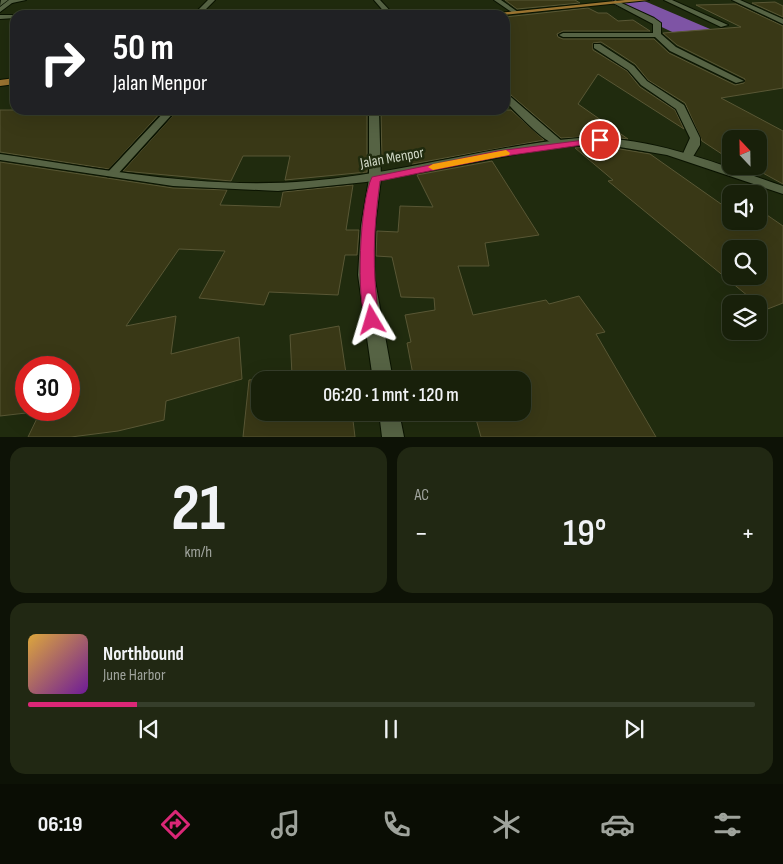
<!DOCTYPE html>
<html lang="id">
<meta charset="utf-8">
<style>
:root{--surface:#18200a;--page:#212813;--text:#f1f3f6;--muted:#9fa39c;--line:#363e2b;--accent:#db2777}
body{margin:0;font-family:"Sofia Sans Condensed",sans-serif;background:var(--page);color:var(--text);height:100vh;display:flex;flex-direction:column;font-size:19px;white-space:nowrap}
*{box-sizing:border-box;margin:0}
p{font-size:16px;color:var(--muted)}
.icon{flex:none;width:28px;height:28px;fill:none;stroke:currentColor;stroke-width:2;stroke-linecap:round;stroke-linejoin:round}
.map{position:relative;height:437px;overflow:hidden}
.panel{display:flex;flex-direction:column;gap:10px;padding:10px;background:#0d1206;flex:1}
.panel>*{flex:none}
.guide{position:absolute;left:10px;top:10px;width:500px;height:105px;border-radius:15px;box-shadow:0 5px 20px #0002,0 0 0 1px var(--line);background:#202124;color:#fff;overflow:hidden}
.needle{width:32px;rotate:338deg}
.fabs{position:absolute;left:722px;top:130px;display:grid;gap:10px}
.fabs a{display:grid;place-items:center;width:45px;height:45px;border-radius:10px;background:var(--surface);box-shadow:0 5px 20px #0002,0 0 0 1px var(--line);font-size:25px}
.speed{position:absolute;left:15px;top:356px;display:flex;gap:10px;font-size:25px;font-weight:700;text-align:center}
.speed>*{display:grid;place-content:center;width:65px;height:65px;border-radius:50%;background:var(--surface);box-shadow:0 5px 20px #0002,0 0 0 1px var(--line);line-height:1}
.speed .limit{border:8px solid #d22;background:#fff;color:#111}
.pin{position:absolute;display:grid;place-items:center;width:42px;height:42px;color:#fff;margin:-21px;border:2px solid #fff;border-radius:50%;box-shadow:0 1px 5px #0007}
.me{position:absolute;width:55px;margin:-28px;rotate:353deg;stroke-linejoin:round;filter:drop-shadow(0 0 4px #0008)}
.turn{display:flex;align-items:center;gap:18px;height:105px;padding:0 20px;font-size:22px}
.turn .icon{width:65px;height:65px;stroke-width:2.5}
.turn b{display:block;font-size:35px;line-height:42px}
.big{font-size:38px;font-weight:600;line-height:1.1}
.panel .widget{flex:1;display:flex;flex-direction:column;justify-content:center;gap:8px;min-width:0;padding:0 18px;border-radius:15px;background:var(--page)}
.panel .dial{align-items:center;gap:0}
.dial b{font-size:65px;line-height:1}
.song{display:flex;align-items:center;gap:15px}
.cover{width:60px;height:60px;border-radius:8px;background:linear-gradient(135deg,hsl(40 70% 55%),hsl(280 70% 35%))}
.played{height:5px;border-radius:2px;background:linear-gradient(90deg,var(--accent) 15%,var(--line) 15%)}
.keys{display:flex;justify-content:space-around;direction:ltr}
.heat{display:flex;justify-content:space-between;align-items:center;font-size:28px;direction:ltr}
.panel .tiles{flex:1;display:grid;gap:10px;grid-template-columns:1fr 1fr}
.widget:last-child{grid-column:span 2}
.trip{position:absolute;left:251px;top:371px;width:280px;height:50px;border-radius:15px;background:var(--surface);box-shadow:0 5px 20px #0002,0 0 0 1px var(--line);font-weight:600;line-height:50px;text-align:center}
.tabs{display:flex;height:80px;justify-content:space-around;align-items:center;background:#0a0d04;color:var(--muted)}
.tabs .icon{width:35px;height:35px}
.tabs .current{color:var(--accent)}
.tabs b{font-size:22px;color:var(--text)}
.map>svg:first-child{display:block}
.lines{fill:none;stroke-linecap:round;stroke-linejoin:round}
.river{fill:#7e54a5;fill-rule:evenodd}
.building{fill:#393816;stroke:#595735;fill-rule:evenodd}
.service-casing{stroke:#0a1300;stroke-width:3}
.minor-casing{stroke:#0a1300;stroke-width:2}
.tertiary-casing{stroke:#0a1300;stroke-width:2}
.primary-casing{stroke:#0a1300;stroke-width:2}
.service{fill:#566344;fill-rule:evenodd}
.minor{fill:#566344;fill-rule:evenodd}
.tertiary{fill:#566344;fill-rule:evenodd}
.primary{fill:#9b7431;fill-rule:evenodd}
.route{fill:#db2777;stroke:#8e194d}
.slow{fill:#f59e0b}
.labels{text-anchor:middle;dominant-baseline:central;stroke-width:5;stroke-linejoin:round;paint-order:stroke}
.street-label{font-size:15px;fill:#cfd7c5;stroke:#202b0e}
</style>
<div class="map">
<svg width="783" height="437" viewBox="0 0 783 437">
<rect width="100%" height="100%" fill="#202b0e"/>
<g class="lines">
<path class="river" d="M 612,0 L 642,0 L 783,60 L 783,82 L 772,79 L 615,5 Z"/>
</g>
<path class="building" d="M 505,0 L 575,0 L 580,3 L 517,9 Z
M 775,2 L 783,6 L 783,17 L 752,3 Z
M 736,4 L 783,26 L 783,88 L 721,98 L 783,131 L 783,184 L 750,166 L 759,166 L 759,139 L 731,139 L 731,160 L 702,141 L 685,103 L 648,80 L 635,64 L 601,42 L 593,43 L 593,50 L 627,71 L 640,87 L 675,110 L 684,129 L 598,74 L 578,104 L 628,139 L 605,136 L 561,138 L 511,95 L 505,86 L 505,17 L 588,8 L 598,13 L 607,13 L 618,21 L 633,20 L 650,31 L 563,31 L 557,34 L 558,37 L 563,39 L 654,39 L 669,53 L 735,85 L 744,83 L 745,79 L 677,45 L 663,33 L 741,27 L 696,5 Z
M 0,110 L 163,110 L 109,169 L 0,152 Z
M 178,110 L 287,110 L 286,112 L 367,110 L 367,172 L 285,180 L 290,156 L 243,156 L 231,181 L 123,171 Z
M 381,110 L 511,110 L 544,140 L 412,164 L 409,160 L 382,162 Z
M 602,146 L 650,154 L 731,211 L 731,221 L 759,221 L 759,218 L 767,215 L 783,226 L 783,303 L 765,310 L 608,181 L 613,180 L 575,148 ZM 731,249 L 759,249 L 759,276 L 731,276 Z
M 492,161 L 539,235 L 485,243 L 489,266 L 458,266 L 473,315 L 546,300 L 549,304 L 579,296 L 605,332 L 596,334 L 656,437 L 481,437 L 474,412 L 522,412 L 522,380 L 414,380 L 407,343 L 411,342 L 405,315 L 435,310 L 434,298 L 401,297 L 392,257 L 376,256 L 377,231 L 398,232 L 400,206 L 433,207 L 417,175 Z
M 0,162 L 173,188 L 227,190 L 220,205 L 280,207 L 283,192 L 353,185 L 346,230 L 359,230 L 357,255 L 345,255 L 338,295 L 269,292 L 264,305 L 199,298 L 225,251 L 179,249 L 126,326 L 176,316 L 171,354 L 239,337 L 242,379 L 166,401 L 164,420 L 118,431 L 71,437 L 28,437 L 41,410 L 69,410 L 69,368 L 26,368 L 26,413 L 0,416 Z
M 339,326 L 347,380 L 260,380 L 260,412 L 352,412 L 355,437 L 243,437 L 249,380 L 292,375 L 290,335 Z"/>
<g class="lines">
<defs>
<path id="service" d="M 1,0 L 8,0 L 0,6 Z
M 166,110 L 176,110 L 116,176 L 108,176 L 106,174 L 108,172 Z"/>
<path id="minor" d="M 10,0 L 26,0 L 12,3 Z
M 208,0 L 215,0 L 200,15 L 193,15 Z
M 374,0 L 380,0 L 394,15 L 387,15 Z
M 494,0 L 501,0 L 518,12 L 513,13 Z
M 615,0 L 654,18 L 661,23 L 661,34 L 676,47 L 744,81 L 736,83 L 670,51 L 655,37 L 563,37 L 559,35 L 563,33 L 653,33 L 653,24 L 613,3 Z
M 664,0 L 672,0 L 728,25 L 721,27 Z
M 732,0 L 740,0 L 783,19 L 783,24 Z
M 164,11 L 162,14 L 39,15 L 42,13 Z
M 0,15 L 18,15 L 15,15 L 15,18 L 0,19 Z
M 594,44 L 600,44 L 634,66 L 647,81 L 684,105 L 700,138 L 700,145 L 691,160 L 683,160 L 681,158 L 690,138 L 676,109 L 641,85 L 628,70 L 594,48 Z
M 505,92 L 563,142 L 563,146 C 550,150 515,111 505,101 Z
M 369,110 L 379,110 L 381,179 L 375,226 L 374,275 L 393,380 L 373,380 L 358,275 L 361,226 L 369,179 Z
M 379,412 L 399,412 L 404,437 L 382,437 Z"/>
<path id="tertiary" d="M 9,0 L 16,0 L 0,12 L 0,7 Z
M 579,138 C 650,135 717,164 783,186 L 783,194 L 667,155 L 602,144 L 556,147 L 366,182 L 278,191 L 173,186 L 0,160 L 0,154 C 102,169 206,190 309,181 C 400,174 488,146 579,138 Z"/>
<path id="primary" d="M 625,0 L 649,0 L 503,15 L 478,15 Z
M 15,78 L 15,84 L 0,86 L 0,80 Z"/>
</defs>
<use href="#service" class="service-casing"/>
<use href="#minor" class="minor-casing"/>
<use href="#tertiary" class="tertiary-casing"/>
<use href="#primary" class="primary-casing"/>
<use href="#service" class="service"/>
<use href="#minor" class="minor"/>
<use href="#tertiary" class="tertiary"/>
<use href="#primary" class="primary"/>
</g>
<path class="route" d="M 600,138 L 605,140 L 603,142 L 498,157 L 380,181 C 373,233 372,268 379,320 L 377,324 L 372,326 L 367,324 C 355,300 360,201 372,177 L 498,151 Z"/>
<path class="slow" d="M 506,150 L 510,153 L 509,155 L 433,170 L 428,167 L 433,164 Z"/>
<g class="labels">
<g class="street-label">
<text transform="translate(392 158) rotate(-10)">Jalan Menpor</text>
</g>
</g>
</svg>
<div class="fabs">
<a><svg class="needle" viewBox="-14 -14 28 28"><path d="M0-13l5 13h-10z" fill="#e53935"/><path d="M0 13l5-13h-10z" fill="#9fa39c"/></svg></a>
<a><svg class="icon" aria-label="sound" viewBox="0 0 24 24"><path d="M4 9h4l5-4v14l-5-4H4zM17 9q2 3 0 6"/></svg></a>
<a><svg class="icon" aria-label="search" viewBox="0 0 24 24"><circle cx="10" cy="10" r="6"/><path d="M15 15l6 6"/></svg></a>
<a><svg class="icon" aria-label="layers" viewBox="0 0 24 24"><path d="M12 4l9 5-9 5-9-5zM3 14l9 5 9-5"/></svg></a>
</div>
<div class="speed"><div class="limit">30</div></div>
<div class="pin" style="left:600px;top:140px;background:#d93025"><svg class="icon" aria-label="arrive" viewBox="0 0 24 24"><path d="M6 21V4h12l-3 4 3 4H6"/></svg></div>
<svg class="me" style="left:372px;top:320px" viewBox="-20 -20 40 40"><path d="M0-17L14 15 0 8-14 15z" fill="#db2777" stroke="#fff" stroke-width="4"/></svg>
<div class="trip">06:20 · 1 mnt · 120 m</div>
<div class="guide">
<div class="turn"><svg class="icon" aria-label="right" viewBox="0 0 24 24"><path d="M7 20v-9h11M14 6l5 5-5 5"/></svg><div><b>50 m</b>Jalan Menpor</div></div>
</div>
</div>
<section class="panel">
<div class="tiles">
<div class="widget dial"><b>21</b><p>km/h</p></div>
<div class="widget"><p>AC</p>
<div class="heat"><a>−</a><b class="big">19°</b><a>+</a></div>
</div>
<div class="widget">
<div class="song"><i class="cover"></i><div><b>Northbound</b><p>June Harbor</p></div></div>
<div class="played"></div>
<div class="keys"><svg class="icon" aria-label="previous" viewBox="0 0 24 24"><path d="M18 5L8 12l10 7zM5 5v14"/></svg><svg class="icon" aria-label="pause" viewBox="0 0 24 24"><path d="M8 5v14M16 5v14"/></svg><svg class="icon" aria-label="next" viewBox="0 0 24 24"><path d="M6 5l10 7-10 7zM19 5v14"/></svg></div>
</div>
</div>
</section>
<nav class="tabs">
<b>06:19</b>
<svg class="icon current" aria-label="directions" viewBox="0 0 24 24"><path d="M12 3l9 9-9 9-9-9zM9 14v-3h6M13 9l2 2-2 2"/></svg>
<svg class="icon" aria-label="music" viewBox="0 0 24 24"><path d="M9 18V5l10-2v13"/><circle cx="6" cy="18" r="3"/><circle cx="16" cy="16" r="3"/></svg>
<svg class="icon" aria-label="phone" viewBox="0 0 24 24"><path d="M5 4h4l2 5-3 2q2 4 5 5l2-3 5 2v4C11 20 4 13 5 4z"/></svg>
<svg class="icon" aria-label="climate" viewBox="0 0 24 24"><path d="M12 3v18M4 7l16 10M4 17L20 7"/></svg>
<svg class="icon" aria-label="car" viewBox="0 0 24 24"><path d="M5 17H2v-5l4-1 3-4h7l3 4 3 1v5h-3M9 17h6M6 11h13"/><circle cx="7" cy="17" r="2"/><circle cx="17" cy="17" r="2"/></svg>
<svg class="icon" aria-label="filters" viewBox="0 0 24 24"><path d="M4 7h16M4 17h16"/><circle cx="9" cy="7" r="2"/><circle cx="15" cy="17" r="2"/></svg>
</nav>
